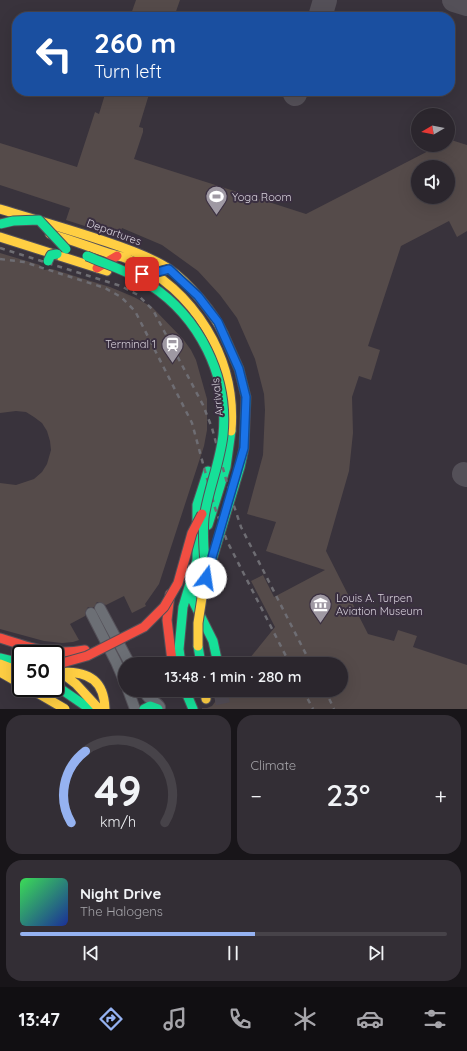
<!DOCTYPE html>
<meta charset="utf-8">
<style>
:root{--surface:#2b262d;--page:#332e35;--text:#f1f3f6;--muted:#a6a5aa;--line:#474349;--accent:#95b2f1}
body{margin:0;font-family:Quicksand,sans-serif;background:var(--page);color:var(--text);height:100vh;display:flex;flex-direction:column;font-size:15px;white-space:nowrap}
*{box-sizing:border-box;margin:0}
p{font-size:13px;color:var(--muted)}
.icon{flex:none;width:22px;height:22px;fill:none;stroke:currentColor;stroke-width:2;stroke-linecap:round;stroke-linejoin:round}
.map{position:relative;height:709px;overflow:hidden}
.drawer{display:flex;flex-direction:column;gap:6px;padding:6px;background:#181519;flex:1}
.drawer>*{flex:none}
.top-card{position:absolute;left:12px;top:12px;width:443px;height:84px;border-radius:16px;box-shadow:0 4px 16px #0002,0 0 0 1px var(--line);background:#1a4fa0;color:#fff;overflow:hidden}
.needle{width:26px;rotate:260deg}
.controls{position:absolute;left:411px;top:108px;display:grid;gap:8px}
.controls a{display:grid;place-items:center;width:44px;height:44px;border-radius:50%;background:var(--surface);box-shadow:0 4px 16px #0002,0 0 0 1px var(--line);font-size:20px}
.speed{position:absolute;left:12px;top:645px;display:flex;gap:8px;font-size:20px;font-weight:700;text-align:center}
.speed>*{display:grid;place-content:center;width:52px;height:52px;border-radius:50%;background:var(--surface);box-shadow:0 4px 16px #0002,0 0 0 1px var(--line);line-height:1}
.speed .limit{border:2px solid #111;border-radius:6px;background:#fff;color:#111}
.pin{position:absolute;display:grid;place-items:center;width:34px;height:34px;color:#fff;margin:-17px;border-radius:8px;box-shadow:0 2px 6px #0006}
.me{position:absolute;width:44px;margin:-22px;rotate:14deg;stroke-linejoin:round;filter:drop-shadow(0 0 3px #0008)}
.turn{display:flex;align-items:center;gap:14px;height:84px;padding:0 16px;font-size:18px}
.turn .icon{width:52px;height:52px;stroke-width:2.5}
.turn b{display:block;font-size:28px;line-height:34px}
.big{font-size:30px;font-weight:600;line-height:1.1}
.drawer .card{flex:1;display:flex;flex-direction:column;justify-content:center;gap:6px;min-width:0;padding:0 14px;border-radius:16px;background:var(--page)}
.drawer .dial{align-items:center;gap:0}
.dial svg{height:104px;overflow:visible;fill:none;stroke:var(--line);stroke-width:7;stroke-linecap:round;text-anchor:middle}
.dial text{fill:var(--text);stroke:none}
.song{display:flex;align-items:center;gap:12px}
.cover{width:48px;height:48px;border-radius:6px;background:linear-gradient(135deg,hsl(130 70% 55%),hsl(230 70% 35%))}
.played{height:4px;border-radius:2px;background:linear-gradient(90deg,var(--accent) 55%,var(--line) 55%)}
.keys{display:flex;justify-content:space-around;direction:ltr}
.heat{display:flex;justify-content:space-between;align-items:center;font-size:22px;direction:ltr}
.drawer .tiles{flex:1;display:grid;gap:6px;grid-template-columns:1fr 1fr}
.card:last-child{grid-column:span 2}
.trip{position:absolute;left:118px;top:657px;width:230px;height:40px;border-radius:20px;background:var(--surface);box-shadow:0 4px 16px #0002,0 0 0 1px var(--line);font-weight:600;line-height:40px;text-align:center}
.dock{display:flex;height:64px;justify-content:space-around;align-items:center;background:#110f12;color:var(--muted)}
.dock .icon{width:28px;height:28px}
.dock .selected{color:var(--accent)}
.dock b{font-size:18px;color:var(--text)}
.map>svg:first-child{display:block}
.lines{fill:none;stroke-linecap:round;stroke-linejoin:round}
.taxiway{stroke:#545058;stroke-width:24}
.building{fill:#554b4a;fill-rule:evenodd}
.secondary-tunnel{stroke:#514b54;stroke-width:14;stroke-dasharray:14 7;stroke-linecap:butt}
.street-casing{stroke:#545058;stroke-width:12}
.fast-casing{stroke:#545058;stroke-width:11}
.slow-casing{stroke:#545058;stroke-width:11}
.jam-casing{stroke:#545058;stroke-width:11}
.street{stroke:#6c6f75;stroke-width:10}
.fast{stroke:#16e098;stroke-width:9}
.slow{stroke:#ffcf43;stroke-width:9}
.jam{stroke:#f24e42;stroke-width:9}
.rail{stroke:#6e6d73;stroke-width:2.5;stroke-dasharray:5 5;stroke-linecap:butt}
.fast-bridge-casing{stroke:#545058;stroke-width:11;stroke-linecap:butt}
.slow-bridge-casing{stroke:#545058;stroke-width:11;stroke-linecap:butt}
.jam-bridge-casing{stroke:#545058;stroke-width:11;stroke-linecap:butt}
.fast-bridge{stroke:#16e098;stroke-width:9}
.slow-bridge{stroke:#ffcf43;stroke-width:9}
.jam-bridge{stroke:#f24e42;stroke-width:9}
.route-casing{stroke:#114b97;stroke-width:10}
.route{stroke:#1a73e8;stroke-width:7}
.labels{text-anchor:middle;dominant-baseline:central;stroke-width:4;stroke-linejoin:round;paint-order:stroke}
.poi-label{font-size:11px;fill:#d6d0da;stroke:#3a2f40;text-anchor:start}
.street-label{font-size:11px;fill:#d6d0da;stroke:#3a2f40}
</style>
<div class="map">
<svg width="467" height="709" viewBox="0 0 467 709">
<rect width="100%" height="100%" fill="#39333c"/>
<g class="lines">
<path class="taxiway" d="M 454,0 L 467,4
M 320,17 L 325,0
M 295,94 L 296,91
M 464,474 L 467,475"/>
</g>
<path class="building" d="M 136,0 L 180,0 L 174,17 L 130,17 Z
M 106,91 L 150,91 L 139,127 L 143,128 L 143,132 L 134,159 L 306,214 L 440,145 L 448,145 L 448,139 L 467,145 L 467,231 L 457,237 L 449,221 L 401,246 L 368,346 L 380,350 L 371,380 L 359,376 L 352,397 L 353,433 L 349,471 L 326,551 L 368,634 L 394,641 L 398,630 L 417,636 L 413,647 L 467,665 L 467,709 L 202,709 L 202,708 L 207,708 L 212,706 L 215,702 L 215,692 L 218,690 L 341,690 L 341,664 L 245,664 L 275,627 L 251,581 L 263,575 L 274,597 L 325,570 L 266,551 L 276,522 L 247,514 L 263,455 L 265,410 L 264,394 L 255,359 L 237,318 L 220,295 L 198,271 L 162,245 L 122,228 L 119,237 L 66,220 L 70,208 L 0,185 L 0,143 L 77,167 L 95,112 L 99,114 ZM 418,167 L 448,167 L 448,197 L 418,197 Z
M 0,253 L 40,265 L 44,270 L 52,269 L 110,287 L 134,297 L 152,307 L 183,339 L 191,350 L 196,360 L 207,399 L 207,430 L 204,446 L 159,584 L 145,604 L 146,606 L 132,613 L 124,596 L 106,605 L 100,602 L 97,602 L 94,607 L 88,607 L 85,612 L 85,616 L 70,624 L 79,640 L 73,642 L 62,643 L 44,641 L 0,629 L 0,483 L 16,485 L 34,479 L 42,472 L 47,464 L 51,450 L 50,441 L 47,431 L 42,423 L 34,417 L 26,412 L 16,411 L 0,413 Z"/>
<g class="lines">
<path class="secondary-tunnel" d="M 220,690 L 224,709"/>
<defs>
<path id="street" d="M 100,608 L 130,664
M 91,613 L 116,662 L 125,683
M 128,690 L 135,709
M 147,696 C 150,701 157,701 160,707"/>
<path id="fast" d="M 208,525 L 226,467 L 231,431
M 208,573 L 240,467 L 244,448 L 246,397 L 239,369 L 223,333
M 188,591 L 213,641 L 218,664
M 198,646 L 201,664
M 0,658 L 21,663
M 181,664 L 179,649 L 183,607 L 197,560 L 197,505 L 208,471
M 55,685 L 90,709
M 185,690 L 193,709
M 144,709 L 150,706 L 158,709"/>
<path id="slow" d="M 0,209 C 36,220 72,230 107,242 C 128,249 151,257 169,269 C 188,282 214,313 223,333
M 50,234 C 69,239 87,246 105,252 C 113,255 121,256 128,259 C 195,290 237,358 231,431
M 0,237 L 107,271
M 0,664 L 21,672
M 58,670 L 76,684 L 99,709
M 0,672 L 21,684
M 63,672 C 90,672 104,681 105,709
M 205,690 L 206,699"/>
<path id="jam" d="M 97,268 L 117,256
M 170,594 L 167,620 L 172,661
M 0,638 C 30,648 53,656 85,650"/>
</defs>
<use href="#street" class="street-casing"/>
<use href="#fast" class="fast-casing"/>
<use href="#slow" class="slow-casing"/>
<use href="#jam" class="jam-casing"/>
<use href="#street" class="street"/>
<use href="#fast" class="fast"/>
<use href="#slow" class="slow"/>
<use href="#jam" class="jam"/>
<path class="rail" d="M 0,248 L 121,286 L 138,295 L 153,310 L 203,405 L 212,428 L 230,494 L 241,527 L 311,664
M 0,259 L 24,262 L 105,288 L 121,297 L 135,311 L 192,423 L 215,508 L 227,541 L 290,664
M 303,690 L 313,709
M 325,690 L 334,709"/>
<defs>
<path id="fast-bridge" d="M 0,224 L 13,221 L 39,220 L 66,249
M 87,256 C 108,265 131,272 150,285 C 199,317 229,376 223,435 C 220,463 208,490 204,518 C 202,538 205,558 206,578
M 48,261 L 51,255 L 57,254"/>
<path id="slow-bridge" d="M 133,275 L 150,274 L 169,269
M 198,646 L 198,623 L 203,591
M 29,688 L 65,709"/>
<path id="jam-bridge" d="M 55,665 L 87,656 L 144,627 L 164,607 L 178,583 L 192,533 L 202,514"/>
</defs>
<use href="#fast-bridge" class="fast-bridge-casing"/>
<use href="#slow-bridge" class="slow-bridge-casing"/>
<use href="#jam-bridge" class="jam-bridge-casing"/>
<use href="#fast-bridge" class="fast-bridge"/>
<use href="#slow-bridge" class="slow-bridge"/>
<use href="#jam-bridge" class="jam-bridge"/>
</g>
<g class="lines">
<defs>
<path id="route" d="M 142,274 L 150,274 L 169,269 L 198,296 L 218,322 L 239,369 L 246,397 L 244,448 L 206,578"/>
</defs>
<use href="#route" class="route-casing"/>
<use href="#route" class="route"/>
</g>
<defs>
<symbol id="stadium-pin" viewBox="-11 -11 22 30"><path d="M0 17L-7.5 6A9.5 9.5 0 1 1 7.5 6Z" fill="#9f99a3" stroke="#3a2f40"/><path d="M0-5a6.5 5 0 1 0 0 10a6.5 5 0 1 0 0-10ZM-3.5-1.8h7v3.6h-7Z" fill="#fff"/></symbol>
<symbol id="station-pin" viewBox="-11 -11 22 30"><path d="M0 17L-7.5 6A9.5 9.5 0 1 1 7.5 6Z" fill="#9f99a3" stroke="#3a2f40"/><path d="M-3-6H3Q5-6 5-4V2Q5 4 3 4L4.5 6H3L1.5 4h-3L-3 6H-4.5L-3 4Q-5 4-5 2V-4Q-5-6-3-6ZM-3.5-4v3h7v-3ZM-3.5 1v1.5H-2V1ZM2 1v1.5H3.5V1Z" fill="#fff"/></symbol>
<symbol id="museum-pin" viewBox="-11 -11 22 30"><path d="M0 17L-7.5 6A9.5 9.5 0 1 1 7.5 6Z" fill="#9f99a3" stroke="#3a2f40"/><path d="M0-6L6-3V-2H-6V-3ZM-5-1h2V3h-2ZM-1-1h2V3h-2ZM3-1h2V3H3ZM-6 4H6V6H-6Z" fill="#fff"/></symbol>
</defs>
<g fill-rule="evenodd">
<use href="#stadium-pin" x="204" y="184" width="25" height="34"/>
<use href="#station-pin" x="160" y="332" width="25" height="34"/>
<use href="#museum-pin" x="308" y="592" width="25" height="34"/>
</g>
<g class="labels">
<g class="poi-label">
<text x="232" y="197">Yoga Room</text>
<text x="156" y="344" text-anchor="end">Terminal 1</text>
<text x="336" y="598">Louis A. Turpen<tspan x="336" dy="13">Aviation Museum</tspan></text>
</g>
<g class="street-label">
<text transform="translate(114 232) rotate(20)">Departures</text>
<text transform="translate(217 397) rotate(-96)">Arrivals</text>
</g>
</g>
</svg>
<div class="controls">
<a><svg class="needle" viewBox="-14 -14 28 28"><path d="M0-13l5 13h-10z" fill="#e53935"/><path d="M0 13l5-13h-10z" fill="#a6a5aa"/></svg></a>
<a><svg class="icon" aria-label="sound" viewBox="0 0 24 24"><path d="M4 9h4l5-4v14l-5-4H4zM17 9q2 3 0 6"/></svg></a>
</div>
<div class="speed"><div class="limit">50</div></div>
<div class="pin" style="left:142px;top:274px;background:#d93025"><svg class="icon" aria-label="arrive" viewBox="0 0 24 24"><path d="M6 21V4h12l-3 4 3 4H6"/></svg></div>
<svg class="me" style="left:206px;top:578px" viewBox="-20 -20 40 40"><circle r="19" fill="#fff"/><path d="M0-13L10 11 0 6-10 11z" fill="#1a73e8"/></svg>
<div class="trip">13:48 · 1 min · 280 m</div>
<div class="top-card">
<div class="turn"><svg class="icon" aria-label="left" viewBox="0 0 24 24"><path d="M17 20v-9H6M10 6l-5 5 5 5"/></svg><div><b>260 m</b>Turn left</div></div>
</div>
</div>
<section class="drawer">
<div class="tiles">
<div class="card dial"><svg viewBox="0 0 100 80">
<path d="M14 69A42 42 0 1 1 86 69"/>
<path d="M14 69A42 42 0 0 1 25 14" stroke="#95b2f1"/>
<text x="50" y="56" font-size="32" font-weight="700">49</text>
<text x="50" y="72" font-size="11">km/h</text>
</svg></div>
<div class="card"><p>Climate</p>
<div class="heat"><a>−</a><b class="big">23°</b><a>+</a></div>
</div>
<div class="card">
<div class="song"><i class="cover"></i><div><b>Night Drive</b><p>The Halogens</p></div></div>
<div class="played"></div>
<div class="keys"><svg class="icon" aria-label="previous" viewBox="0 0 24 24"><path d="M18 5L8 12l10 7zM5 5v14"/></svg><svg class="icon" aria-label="pause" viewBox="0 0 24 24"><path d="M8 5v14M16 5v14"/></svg><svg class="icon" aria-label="next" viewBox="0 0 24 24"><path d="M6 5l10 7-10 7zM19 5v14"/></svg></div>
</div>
</div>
</section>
<nav class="dock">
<b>13:47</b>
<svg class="icon selected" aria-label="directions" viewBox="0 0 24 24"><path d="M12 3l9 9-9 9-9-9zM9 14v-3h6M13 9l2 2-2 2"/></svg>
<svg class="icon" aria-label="music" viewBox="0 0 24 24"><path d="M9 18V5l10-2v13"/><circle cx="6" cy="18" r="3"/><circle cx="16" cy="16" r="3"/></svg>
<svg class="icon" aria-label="phone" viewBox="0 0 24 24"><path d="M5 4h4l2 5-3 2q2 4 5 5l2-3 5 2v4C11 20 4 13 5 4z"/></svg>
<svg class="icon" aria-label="climate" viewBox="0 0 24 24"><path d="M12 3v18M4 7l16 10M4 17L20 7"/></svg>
<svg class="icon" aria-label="car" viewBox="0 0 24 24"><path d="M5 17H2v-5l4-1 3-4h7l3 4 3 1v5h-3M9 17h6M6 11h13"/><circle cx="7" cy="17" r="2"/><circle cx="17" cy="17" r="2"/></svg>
<svg class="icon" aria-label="filters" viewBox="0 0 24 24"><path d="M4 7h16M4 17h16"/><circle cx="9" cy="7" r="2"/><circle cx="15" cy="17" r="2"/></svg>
</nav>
